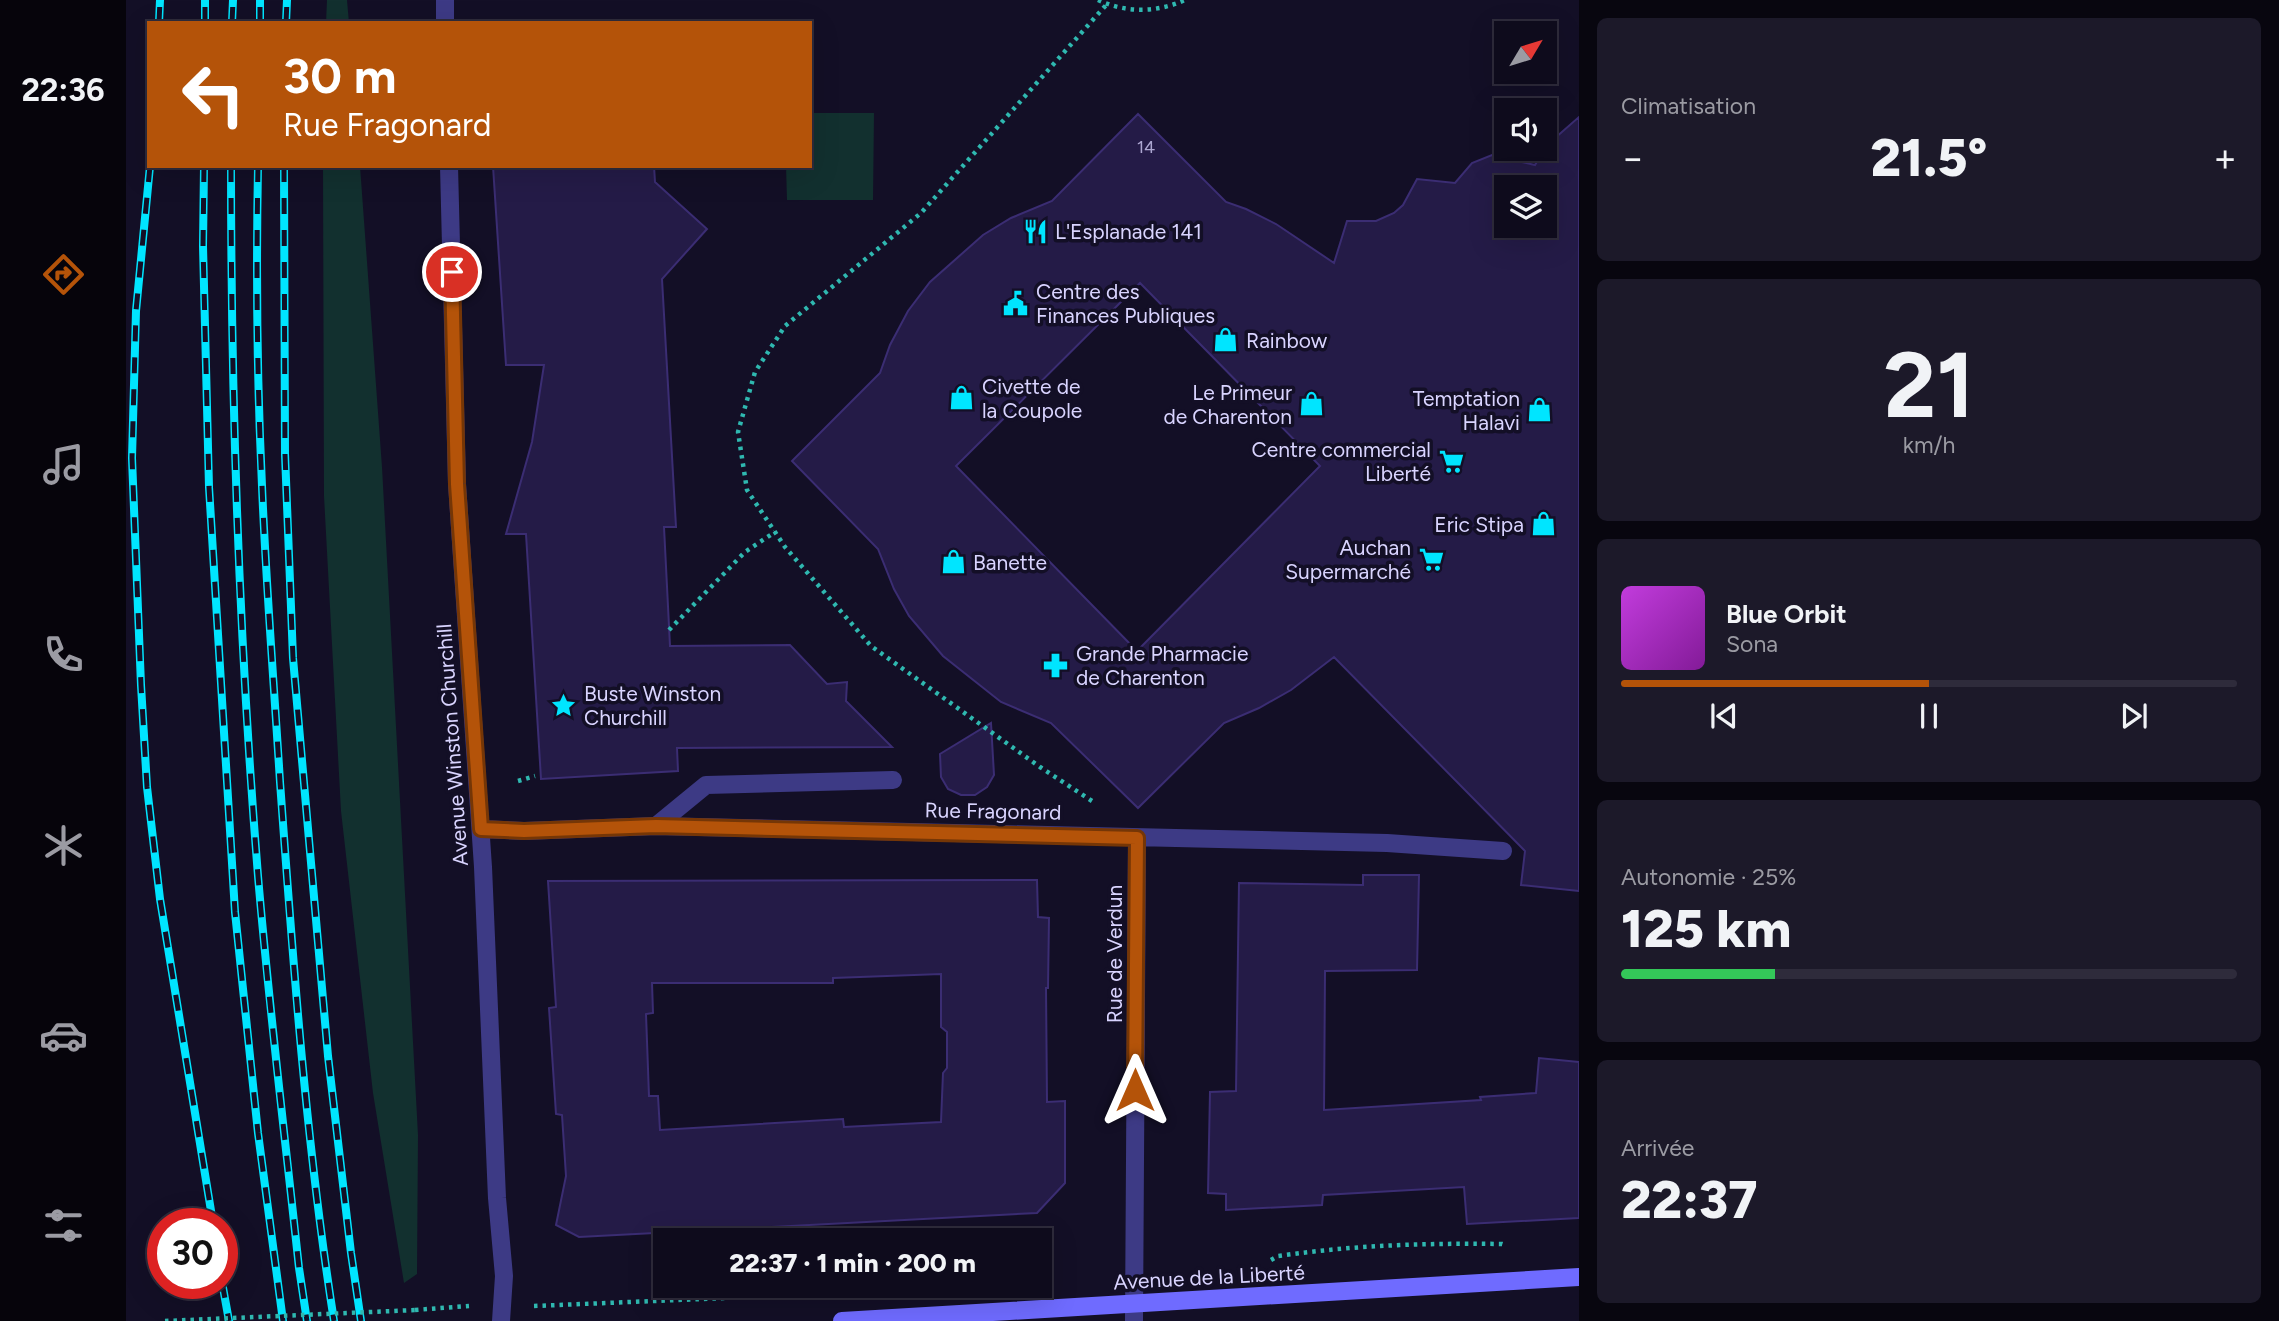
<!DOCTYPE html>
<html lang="fr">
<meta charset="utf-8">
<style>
:root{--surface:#0e0b1c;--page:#1c1929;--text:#f1f3f6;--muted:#9b9ba3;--line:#2e2b3b;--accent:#b45309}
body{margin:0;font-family:Figtree,sans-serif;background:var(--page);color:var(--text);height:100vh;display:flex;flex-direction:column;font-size:26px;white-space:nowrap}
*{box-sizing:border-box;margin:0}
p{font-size:23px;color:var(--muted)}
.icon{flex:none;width:38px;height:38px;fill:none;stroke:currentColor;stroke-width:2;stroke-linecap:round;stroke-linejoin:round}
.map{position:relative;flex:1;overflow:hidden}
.drawer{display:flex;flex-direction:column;gap:18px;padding:18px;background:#08060f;width:700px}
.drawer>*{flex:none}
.banner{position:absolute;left:21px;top:21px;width:665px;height:147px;border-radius:0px;box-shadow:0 7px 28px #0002,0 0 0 2px var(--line);background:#b45309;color:#fff;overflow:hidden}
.needle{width:46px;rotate:52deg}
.tools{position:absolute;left:1368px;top:21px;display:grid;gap:14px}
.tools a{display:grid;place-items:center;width:63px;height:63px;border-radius:0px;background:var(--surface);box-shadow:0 7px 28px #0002,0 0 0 2px var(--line);font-size:35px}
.speed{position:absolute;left:21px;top:1208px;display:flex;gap:14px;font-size:35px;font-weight:700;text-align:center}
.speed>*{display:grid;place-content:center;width:91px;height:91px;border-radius:50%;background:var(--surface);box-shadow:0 7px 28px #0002,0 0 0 2px var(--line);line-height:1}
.speed .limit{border:10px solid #d22;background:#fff;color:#111}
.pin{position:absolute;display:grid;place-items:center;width:60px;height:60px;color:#fff;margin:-30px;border:4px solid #fff;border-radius:50%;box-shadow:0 2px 7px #0007}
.me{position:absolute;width:77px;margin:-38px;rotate:0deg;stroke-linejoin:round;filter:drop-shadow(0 0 5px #0008)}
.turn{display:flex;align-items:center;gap:24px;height:147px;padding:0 21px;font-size:32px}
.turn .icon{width:91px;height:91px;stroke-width:2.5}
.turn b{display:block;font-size:49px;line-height:60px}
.big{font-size:52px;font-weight:800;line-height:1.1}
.drawer .card{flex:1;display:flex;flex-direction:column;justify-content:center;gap:10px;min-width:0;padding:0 24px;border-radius:10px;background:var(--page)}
.drawer .dial{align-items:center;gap:0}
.dial b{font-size:91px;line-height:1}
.song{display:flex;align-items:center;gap:21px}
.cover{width:84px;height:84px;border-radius:10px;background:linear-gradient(135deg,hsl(290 70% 55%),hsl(290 70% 35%))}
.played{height:7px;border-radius:4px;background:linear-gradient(90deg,var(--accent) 50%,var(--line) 50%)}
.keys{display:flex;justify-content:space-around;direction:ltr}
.heat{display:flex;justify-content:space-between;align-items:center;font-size:38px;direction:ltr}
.charge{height:10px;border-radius:5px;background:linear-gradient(90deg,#34c759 25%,var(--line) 0)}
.trip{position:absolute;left:527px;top:1228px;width:399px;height:70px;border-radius:0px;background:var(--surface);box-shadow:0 7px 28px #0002,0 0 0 2px var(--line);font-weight:800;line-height:70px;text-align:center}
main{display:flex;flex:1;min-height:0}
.tabs{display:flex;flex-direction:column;width:126px;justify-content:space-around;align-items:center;background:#06040b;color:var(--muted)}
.tabs .icon{width:49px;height:49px}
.tabs .active{color:var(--accent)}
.tabs b{font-size:32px;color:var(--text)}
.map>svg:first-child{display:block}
.green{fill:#12302f}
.building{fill:#241b47;stroke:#3b2d73;stroke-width:2;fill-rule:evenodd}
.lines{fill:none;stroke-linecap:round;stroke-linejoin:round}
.path{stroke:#2fb8b0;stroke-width:4.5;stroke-dasharray:3.5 5;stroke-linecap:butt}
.service{stroke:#3d3a85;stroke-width:18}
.minor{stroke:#3d3a85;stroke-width:18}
.secondary{stroke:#6f6bff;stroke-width:18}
.rail-casing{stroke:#00e5ff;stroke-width:8}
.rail{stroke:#130f26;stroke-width:5;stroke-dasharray:16;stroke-linecap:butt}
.path-bridge{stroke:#2fb8b0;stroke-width:4.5;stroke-dasharray:3.5 5;stroke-linecap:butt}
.route-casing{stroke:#753606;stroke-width:18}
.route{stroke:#b45309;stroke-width:12}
.labels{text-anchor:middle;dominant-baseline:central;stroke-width:7;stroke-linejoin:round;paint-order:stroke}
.number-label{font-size:18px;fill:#aca6d1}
.poi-label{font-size:21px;fill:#d9d4ff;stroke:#130f26;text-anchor:start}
.street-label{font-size:21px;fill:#d9d4ff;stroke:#130f26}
</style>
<main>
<nav class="tabs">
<b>22:36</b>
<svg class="icon active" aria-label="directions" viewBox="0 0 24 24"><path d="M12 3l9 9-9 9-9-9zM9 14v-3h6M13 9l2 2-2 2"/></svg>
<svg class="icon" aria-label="music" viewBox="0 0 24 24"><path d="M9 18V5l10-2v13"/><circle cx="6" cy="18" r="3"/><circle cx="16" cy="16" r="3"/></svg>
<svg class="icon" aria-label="phone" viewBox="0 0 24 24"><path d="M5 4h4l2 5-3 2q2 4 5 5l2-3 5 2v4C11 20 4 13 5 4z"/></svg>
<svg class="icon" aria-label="climate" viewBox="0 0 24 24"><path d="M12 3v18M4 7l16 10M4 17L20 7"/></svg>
<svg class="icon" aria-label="car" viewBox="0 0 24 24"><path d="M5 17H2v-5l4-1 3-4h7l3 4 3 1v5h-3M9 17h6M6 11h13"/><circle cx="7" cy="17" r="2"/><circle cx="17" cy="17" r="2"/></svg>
<svg class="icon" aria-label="filters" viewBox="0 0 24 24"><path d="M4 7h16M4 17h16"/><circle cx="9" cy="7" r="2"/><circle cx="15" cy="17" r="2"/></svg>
</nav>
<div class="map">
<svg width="1453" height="1321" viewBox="0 0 1453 1321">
<rect width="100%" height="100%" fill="#130f26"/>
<path class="green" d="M 201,0 L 221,0 L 223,23 L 200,23 Z
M 684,113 L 748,113 L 747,200 L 661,200 L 660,166 L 684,166 Z
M 197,166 L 234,166 L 256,467 L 292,1135 L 291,1274 L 278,1283 L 247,1093 L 215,811 L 198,496 Z"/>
<path class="building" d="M 1012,114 L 1100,202 L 1120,209 L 1150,224 L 1208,263 L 1221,221 L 1250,221 L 1268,213 L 1277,205 L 1291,179 L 1329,183 L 1346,163 L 1366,155 L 1409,165 L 1420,146 L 1453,117 L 1453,891 L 1395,885 L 1399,851 L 1208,657 L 1165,690 L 1133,708 L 1098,723 L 1012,808 L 925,723 L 875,702 L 817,656 L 783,616 L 768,589 L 752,549 L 666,461 L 754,373 L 764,345 L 782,311 L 804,282 L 857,235 L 885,218 L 926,201 ZM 1381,187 L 1419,187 L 1419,226 L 1381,226 ZM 1014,283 L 1194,466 L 1011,651 L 830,466 Z
M 367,166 L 528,166 L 529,182 L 581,229 L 536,279 L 550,527 L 538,527 L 544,646 L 664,645 L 701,684 L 721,682 L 720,701 L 766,747 L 551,748 L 552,771 L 415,779 L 400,534 L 380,534 L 406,442 L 418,365 L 380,365 Z
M 865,723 L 868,775 L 861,787 L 849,795 L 835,795 L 822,789 L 815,777 L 814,754 Z
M 1237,875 L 1293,875 L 1291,970 L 1199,971 L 1198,1110 L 1355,1100 L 1354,1097 L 1410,1093 L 1413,1058 L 1453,1062 L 1453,1218 L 1341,1224 L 1338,1187 L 1197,1195 L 1196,1205 L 1100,1210 L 1100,1194 L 1082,1193 L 1084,1092 L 1110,1091 L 1113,883 L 1237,885 Z
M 911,880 L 912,917 L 923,918 L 922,988 L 920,988 L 921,1102 L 939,1101 L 939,1183 L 911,1213 L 453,1237 L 430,1225 L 440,1176 L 436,1115 L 430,1114 L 423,1008 L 430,1007 L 422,881 ZM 815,974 L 815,1027 L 821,1032 L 821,1068 L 817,1073 L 815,1122 L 718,1127 L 717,1119 L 534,1130 L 532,1096 L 523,1096 L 520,1014 L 527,1013 L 526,983 L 707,983 L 707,978 Z"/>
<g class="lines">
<path class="path" d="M 972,0 C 1000,13 1030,13 1059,0
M 543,630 L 619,552 L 649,532
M 392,781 L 409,776
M 966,801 L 914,767 L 745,646 L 659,547 L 621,490 L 612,432 L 629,372 L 659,326 L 795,213 L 981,4
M 1145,1260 L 1152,1256 C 1230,1245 1298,1243 1376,1244 L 1379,1245
M 408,1306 L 696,1294
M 289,1310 L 343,1306"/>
<path class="service" d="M 530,826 L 580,785 L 767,780"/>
<path class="minor" d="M 319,0 L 319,23
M 323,166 L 331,484 L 357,867 L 371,1198 L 378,1276 L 375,1321
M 355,829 L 398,831 L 530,826 L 1261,843 L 1377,851
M 1008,1321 L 1011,838"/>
<path class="secondary" d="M 716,1321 L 1453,1277"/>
<defs>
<path id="rail" d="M 33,23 L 34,0
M 79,23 L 79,0
M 106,23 L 107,0
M 134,23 L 134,0
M 160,23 L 161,0
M 24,166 L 10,311 L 6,458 L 15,685 L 21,787 L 34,899 L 87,1223
M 78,166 L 77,246 L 83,487 L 109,912 L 132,1133 L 157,1321
M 105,166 C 105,403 113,640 132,876 C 143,1007 159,1137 173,1268 L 181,1321
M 132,166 C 130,273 131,380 136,486 C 140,585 148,684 154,782 C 167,962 180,1143 208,1321
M 158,166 L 159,454 L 167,658 L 202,1056 L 225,1253 L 235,1321
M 96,1282 L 103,1321"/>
</defs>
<use href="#rail" class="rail-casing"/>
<use href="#rail" class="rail"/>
<path class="path-bridge" d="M 39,1321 L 289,1310"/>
</g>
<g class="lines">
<defs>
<path id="route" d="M 326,272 L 331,484 L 355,829 L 398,831 L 530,826 L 1011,838 L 1009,1090"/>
</defs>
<use href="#route" class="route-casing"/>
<use href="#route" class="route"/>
</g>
<defs>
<symbol id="restaurant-bare" viewBox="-9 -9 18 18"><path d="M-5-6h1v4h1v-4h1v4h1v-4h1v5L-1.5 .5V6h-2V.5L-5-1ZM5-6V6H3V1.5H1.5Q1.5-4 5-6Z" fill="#00e5ff" stroke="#130f26" stroke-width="2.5" paint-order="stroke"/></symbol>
<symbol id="civic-bare" viewBox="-9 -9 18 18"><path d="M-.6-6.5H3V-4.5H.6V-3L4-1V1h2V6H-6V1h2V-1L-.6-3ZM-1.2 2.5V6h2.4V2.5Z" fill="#00e5ff" stroke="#130f26" stroke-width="2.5" paint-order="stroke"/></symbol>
<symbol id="shop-bare" viewBox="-9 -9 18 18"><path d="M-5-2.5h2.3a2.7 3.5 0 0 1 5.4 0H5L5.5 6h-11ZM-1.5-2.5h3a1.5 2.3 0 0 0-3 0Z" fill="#00e5ff" stroke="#130f26" stroke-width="2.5" paint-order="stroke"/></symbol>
<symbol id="supermarket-bare" viewBox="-9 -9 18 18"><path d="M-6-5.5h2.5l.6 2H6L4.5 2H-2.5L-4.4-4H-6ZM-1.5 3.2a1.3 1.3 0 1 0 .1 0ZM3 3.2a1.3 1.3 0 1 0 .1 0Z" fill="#00e5ff" stroke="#130f26" stroke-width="2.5" paint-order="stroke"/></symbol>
<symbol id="pharmacy-bare" viewBox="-9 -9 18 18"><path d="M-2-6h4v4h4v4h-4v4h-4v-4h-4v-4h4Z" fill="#00e5ff" stroke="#130f26" stroke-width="2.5" paint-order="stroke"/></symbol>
<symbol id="sight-bare" viewBox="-9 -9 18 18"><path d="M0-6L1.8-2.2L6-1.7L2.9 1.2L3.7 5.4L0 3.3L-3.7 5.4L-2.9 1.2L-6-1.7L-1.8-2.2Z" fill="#00e5ff" stroke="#130f26" stroke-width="2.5" paint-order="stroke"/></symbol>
</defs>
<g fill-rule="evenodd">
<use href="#restaurant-bare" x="892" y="214" width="35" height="35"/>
<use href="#civic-bare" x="872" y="286" width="35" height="35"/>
<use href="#shop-bare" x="1082" y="322" width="35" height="35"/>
<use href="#shop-bare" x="818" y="380" width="35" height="35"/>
<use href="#shop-bare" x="1168" y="386" width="35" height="35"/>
<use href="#shop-bare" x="1396" y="392" width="35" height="35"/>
<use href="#supermarket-bare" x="1308" y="444" width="35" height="35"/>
<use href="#shop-bare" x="1400" y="506" width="35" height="35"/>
<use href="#supermarket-bare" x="1288" y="542" width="35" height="35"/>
<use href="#shop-bare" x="810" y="544" width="35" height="35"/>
<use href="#pharmacy-bare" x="912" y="648" width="35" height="35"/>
<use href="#sight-bare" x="420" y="688" width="35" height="35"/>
</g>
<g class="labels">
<g class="number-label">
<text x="1020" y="147">14</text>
</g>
<g class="poi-label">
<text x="929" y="231">L'Esplanade 141</text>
<text x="910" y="291">Centre des<tspan x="910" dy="24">Finances Publiques</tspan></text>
<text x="1120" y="340">Rainbow</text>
<text x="856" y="386">Civette de<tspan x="856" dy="24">la Coupole</tspan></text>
<text x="1166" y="392" text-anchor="end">Le Primeur<tspan x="1166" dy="24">de Charenton</tspan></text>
<text x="1394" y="398" text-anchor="end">Temptation<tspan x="1394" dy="24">Halavi</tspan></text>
<text x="1305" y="449" text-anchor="end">Centre commercial<tspan x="1305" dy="24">Liberté</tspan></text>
<text x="1398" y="524" text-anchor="end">Eric Stipa</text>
<text x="1285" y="547" text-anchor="end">Auchan<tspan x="1285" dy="24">Supermarché</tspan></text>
<text x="847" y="562">Banette</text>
<text x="950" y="653">Grande Pharmacie<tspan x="950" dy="24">de Charenton</tspan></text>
<text x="458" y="693">Buste Winston<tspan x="458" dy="24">Churchill</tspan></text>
</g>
<g class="street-label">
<text transform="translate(326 745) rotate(-94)">Avenue Winston Churchill</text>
<text transform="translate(867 811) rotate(1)">Rue Fragonard</text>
<text transform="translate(988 954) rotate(-90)">Rue de Verdun</text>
<text transform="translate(1083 1277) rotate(-3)">Avenue de la Liberté</text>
</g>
</g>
</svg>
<div class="tools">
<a><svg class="needle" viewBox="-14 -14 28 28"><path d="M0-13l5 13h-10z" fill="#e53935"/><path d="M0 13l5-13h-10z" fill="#9b9ba3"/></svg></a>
<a><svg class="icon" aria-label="sound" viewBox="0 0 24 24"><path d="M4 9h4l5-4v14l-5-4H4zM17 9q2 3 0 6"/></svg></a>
<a><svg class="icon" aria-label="layers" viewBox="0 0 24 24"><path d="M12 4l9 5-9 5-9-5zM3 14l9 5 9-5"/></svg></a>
</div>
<div class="speed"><div class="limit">30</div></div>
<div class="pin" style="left:326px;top:272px;background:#d93025"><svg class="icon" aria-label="arrive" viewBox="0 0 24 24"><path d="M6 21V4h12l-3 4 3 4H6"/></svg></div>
<svg class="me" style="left:1009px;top:1090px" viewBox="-20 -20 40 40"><path d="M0-17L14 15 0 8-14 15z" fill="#b45309" stroke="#fff" stroke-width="4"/></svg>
<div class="trip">22:37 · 1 min · 200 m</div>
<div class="banner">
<div class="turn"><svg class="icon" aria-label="left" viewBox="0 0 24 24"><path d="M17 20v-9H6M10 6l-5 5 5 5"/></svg><div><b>30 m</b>Rue Fragonard</div></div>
</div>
</div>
<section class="drawer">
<div class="card"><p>Climatisation</p>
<div class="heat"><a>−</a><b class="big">21.5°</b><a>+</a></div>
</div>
<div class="card dial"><b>21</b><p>km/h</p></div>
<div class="card">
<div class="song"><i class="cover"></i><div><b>Blue Orbit</b><p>Sona</p></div></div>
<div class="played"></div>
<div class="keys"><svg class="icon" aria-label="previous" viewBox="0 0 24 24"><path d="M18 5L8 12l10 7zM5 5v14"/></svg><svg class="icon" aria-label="pause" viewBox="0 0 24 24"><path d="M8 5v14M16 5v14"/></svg><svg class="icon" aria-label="next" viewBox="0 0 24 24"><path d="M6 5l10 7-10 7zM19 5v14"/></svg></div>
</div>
<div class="card"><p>Autonomie · 25%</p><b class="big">125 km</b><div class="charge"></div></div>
<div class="card"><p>Arrivée</p><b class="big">22:37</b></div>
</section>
</main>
